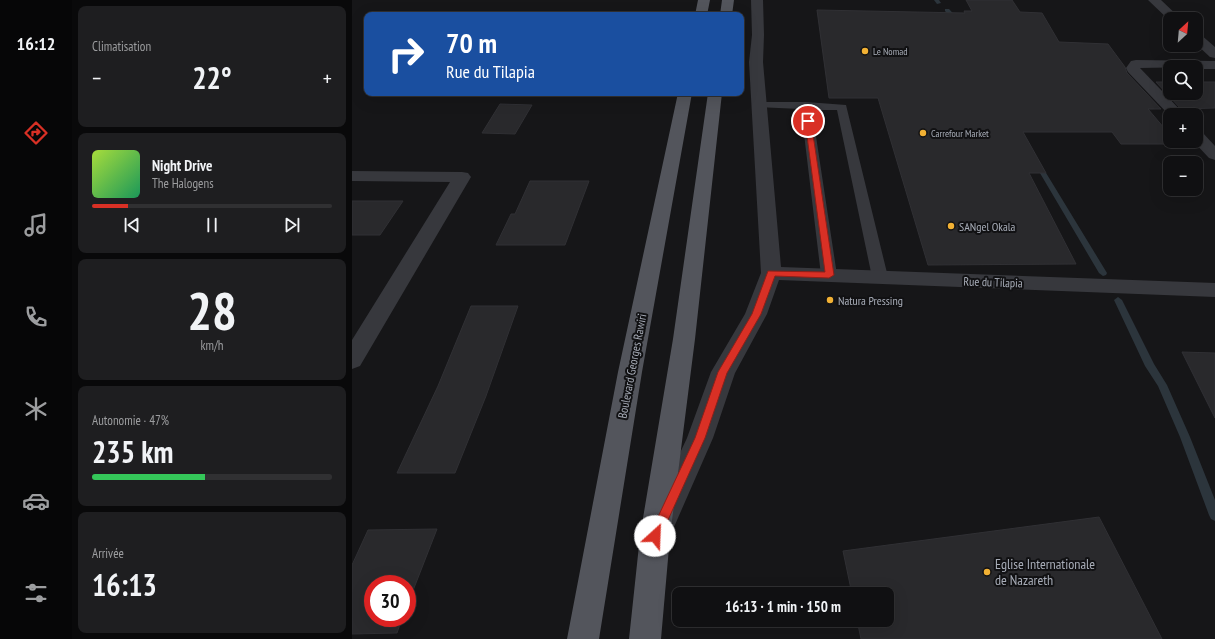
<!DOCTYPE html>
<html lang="fr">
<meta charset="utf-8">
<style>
:root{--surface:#101012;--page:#1e1e20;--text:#f1f3f6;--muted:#9c9d9f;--line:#303032;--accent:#d93025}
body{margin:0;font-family:"PT Sans Narrow",sans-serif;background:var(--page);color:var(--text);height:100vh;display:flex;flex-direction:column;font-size:15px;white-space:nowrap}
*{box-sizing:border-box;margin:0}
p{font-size:13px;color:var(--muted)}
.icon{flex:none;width:22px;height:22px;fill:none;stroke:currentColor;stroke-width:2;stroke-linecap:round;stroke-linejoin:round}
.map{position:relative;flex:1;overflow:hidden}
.drawer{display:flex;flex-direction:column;gap:6px;padding:6px;background:#09090a;width:280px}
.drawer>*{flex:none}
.hud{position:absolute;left:12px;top:12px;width:380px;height:84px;border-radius:8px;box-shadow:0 4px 16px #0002,0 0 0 1px var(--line);background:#1a4fa0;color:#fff;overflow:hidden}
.needle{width:26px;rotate:26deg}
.controls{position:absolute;left:811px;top:12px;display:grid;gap:8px}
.controls a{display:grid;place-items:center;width:40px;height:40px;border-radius:8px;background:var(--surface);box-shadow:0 4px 16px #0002,0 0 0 1px var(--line);font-size:20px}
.speed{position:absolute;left:12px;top:575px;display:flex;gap:8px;font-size:20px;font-weight:700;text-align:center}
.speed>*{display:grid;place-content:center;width:52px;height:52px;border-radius:50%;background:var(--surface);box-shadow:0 4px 16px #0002,0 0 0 1px var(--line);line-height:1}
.speed .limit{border:6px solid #d22;background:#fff;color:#111}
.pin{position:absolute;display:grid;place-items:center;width:34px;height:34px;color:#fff;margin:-17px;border:2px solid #fff;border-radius:50%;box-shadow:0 1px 4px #0007}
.me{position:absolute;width:44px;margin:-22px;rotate:25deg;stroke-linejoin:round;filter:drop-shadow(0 0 3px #0008)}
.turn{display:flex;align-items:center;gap:14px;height:84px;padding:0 16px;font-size:18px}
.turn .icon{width:52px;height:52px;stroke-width:2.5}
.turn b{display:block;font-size:28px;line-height:34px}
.big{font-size:30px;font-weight:800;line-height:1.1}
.drawer .widget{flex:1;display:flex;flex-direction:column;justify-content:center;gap:6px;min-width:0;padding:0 14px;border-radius:8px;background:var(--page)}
.drawer .dial{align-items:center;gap:0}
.dial b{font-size:52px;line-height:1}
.song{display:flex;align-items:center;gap:12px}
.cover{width:48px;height:48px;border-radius:6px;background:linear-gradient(135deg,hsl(80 70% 55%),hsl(150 70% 35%))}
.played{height:4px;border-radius:2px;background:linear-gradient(90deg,var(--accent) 15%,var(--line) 15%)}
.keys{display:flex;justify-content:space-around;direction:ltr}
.heat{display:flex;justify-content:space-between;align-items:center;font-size:22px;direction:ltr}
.charge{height:6px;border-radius:3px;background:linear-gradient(90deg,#34c759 47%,var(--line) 0)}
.trip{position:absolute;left:320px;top:587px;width:222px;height:40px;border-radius:8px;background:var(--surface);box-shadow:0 4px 16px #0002,0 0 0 1px var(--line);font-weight:800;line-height:40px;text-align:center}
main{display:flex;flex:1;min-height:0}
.dock{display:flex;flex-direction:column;width:72px;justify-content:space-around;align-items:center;background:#060607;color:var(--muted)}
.dock .icon{width:28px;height:28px}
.dock .selected{color:var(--accent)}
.dock b{font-size:18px;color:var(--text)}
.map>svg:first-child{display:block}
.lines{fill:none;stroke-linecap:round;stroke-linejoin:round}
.stream{fill:#2c353c;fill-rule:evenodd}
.building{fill:#29292c;stroke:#303034}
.service{fill:#37383d;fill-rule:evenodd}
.minor{fill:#37383d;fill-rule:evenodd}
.primary{fill:#53555c;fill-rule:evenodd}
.route{fill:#d93025;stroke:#8d1f18}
.poi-dot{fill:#f2b134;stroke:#111113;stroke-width:1.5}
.labels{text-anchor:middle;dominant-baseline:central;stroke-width:4;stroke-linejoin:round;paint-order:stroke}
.far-poi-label{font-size:10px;fill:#a8adb8;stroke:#111113;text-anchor:start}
.poi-label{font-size:12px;fill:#a8adb8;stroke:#111113;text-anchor:start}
.street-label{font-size:12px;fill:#a8adb8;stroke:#111113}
.near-poi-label{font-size:14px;fill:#a8adb8;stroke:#111113;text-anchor:start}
</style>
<main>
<nav class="dock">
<b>16:12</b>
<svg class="icon selected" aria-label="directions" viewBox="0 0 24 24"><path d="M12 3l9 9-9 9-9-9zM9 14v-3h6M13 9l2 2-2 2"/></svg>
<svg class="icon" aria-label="music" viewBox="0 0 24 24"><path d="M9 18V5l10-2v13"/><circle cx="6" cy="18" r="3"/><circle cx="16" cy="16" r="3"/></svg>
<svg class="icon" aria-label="phone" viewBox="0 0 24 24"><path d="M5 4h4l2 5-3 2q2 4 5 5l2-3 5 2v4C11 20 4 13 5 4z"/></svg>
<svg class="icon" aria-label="climate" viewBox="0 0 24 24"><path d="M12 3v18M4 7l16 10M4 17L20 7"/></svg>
<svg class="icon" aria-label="car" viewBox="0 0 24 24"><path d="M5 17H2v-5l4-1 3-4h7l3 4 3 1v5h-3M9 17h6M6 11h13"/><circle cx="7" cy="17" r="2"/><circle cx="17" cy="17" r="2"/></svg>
<svg class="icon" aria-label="filters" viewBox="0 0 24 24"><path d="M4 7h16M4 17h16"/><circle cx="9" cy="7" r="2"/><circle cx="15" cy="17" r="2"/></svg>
</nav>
<section class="drawer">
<div class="widget"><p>Climatisation</p>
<div class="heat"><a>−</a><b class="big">22°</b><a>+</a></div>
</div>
<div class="widget">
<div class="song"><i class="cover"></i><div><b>Night Drive</b><p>The Halogens</p></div></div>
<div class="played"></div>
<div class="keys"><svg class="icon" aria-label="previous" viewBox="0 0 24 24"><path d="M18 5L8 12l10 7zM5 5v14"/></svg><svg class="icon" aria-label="pause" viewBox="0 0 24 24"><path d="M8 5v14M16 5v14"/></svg><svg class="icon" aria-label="next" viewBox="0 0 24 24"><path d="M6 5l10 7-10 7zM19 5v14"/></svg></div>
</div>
<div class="widget dial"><b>28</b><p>km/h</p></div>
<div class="widget"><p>Autonomie · 47%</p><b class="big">235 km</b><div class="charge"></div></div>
<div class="widget"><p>Arrivée</p><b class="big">16:13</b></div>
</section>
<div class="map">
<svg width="863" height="639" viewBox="0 0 863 639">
<rect width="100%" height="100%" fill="#161618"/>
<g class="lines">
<path class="stream" d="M 582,0 L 587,0 L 589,3 L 585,4 Z
M 593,9 L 597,9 L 607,20 L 607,22 L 603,22 L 593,11 Z
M 685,161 L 688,163 L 755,273 L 754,275 L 751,276 L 747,273 L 682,163 Z
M 766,297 L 770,300 L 802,364 L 815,385 L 838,437 L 863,500 L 863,521 L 859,519 L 857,515 L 828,437 L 806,386 L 793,366 L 762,300 Z"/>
</g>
<path class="building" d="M 614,0 L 660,0 L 668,12 L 690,13 L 707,42 L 756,44 L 773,67 L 775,73 L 809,109 L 796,109 L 818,135 L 818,141 L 823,141 L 826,144 L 769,144 L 760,132 L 671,132 L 694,173 L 677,173 L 724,264 L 576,265 L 526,98 L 477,98 L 465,10 L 613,13 L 612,11 L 620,11 Z
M 804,82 L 818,82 L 818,93 L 844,93 L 844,82 L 863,82 L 863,108 L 829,109 Z
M 148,104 L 180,105 L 163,134 L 130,133 Z
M 178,181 L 237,181 L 213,245 L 144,245 L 159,214 L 163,214 Z
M 0,201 L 51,201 L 28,235 L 0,235 Z
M 119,306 L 166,306 L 134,396 L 103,473 L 45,473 L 86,386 Z
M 830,352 L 863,353 L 863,418 Z
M 747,517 L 810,639 L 509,639 L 505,620 L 535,620 L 535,594 L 500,594 L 491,551 Z
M 85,529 L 55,606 L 55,584 L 21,584 L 21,618 L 50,618 L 45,633 L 0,634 L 0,565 L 16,530 Z"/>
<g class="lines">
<path class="service" d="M 408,102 L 454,102 L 494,105 L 536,277 L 534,281 L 528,282 L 522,281 L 520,277 L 485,110 L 460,110 L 485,275 L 483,279 L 477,280 L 471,279 L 469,275 L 449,109 L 404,107 L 402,105 Z"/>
<path class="minor" d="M 399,0 L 411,0 L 412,35 L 411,62 L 429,267 L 863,283 L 863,297 L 427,280 L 415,314 L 383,373 L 361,438 L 322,527 L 312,531 L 302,527 L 298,517 L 335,438 L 359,372 L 393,314 L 409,273 L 397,62 L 400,35 Z
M 796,0 L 809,0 L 829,19 L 818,19 L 818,21 Z
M 844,33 L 848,34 L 863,47 L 863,58 L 858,57 L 844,44 Z
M 784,60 L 863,61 L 863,69 L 844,69 L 844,67 L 788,68 L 833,115 L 818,115 L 818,116 L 776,72 L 774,68 L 779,61 Z
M 844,130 L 850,132 L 863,146 L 863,160 L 857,158 L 841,141 L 844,141 Z
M 0,171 L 110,172 L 116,173 L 119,177 L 8,366 L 0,369 L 0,340 L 98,182 L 0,181 Z"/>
<path class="primary" d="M 346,0 L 358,0 L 355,15 L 343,15 Z
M 370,0 L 382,0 L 380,15 L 368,15 Z
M 326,93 L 340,93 L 290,372 L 247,639 L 215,639 L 266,372 Z
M 356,93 L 370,93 L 343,339 L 318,536 L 309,639 L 277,639 L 288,536 L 321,339 Z"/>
</g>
<path class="route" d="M 456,119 L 459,121 L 482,275 L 477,278 L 423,276 L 409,314 L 375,373 L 353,438 L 307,540 L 303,542 L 299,540 L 297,536 L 343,438 L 366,372 L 400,314 L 416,271 L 473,272 L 453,121 Z"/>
<g class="poi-dot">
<circle cx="513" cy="51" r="4"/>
<circle cx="571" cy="133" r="4"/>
<circle cx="599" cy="226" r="4"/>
<circle cx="478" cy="300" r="4"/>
<circle cx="635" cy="572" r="4"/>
</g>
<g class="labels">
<g class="far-poi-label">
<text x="521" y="51">Le Nomad</text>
<text x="579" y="133">Carrefour Market</text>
</g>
<g class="poi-label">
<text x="607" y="226">SANgel Okala</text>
<text x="486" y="300">Natura Pressing</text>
</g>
<g class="street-label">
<text transform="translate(641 282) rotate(2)">Rue du Tilapia</text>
<text transform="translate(280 366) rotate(-79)">Boulevard Georges Rawiri</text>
</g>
<g class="near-poi-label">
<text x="643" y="564">Eglise Internationale<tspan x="643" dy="16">de Nazareth</tspan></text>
</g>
</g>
</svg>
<div class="controls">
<a><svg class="needle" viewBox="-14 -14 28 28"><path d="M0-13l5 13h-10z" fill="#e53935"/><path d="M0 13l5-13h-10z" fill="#9c9d9f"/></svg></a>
<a><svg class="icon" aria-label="search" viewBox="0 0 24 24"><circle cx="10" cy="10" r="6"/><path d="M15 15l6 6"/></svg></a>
<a>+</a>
<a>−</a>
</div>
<div class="speed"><div class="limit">30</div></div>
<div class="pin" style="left:456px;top:121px;background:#d93025"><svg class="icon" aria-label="arrive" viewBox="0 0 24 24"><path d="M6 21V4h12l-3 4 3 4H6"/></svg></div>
<svg class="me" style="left:303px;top:536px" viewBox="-20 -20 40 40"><circle r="19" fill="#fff"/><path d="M0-13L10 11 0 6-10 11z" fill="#d93025"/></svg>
<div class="trip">16:13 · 1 min · 150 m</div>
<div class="hud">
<div class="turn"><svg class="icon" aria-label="right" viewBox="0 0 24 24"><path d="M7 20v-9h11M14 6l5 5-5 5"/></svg><div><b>70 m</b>Rue du Tilapia</div></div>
</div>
</div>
</main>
